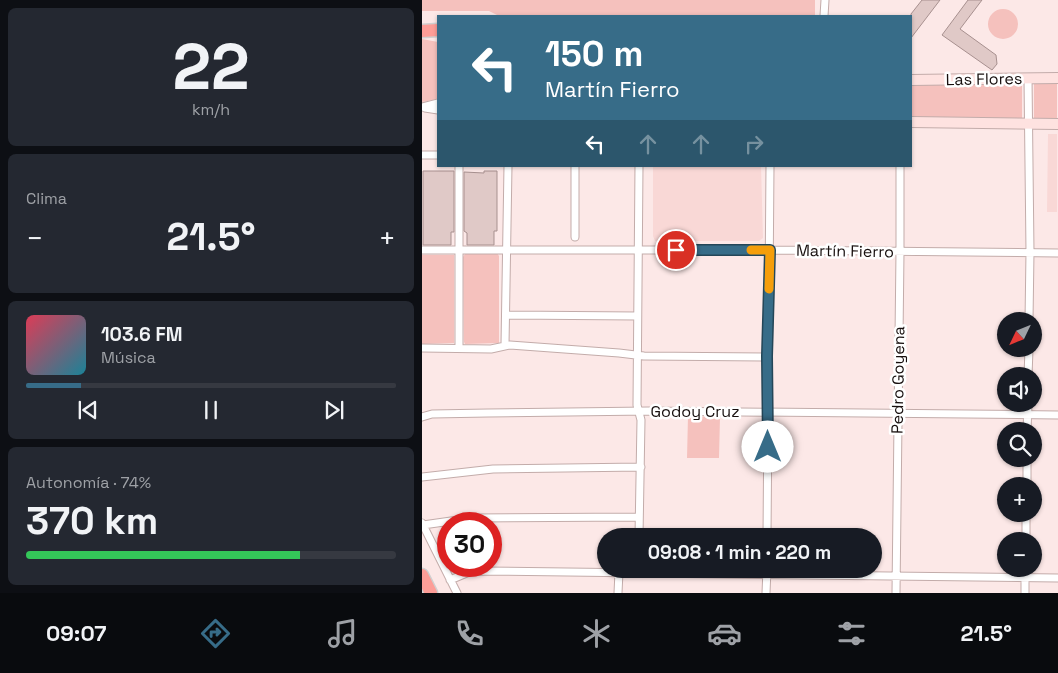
<!DOCTYPE html>
<html lang="es">
<meta charset="utf-8">
<style>
:root{--surface:#171b24;--page:#242831;--text:#f1f3f6;--muted:#9ea1a6;--line:#363941;--accent:#376c88}
body{margin:0;font-family:"Space Grotesk",sans-serif;background:var(--page);color:var(--text);height:100vh;display:flex;flex-direction:column;font-size:19px;white-space:nowrap}
*{box-sizing:border-box;margin:0}
p{font-size:16px;color:var(--muted)}
.icon{flex:none;width:28px;height:28px;fill:none;stroke:currentColor;stroke-width:2;stroke-linecap:round;stroke-linejoin:round}
.map{position:relative;flex:1;overflow:hidden}
.details{display:flex;flex-direction:column;gap:8px;padding:8px;background:#0d0f14;width:422px}
.details>*{flex:none}
.top-card{position:absolute;left:15px;top:15px;width:475px;height:152px;border-radius:0px;box-shadow:0 1px 4px #0004;background:#376c88;color:#fff;overflow:hidden}
.needle{width:32px;rotate:227deg}
.tools{position:absolute;left:575px;top:312px;display:grid;gap:10px}
.tools a{display:grid;place-items:center;width:45px;height:45px;border-radius:50%;background:var(--surface);box-shadow:0 1px 4px #0004;font-size:25px}
.speed{position:absolute;left:15px;top:512px;display:flex;gap:10px;font-size:25px;font-weight:700;text-align:center}
.speed>*{display:grid;place-content:center;width:65px;height:65px;border-radius:50%;background:var(--surface);box-shadow:0 1px 4px #0004;line-height:1}
.speed .limit{border:8px solid #d22;background:#fff;color:#111}
.pin{position:absolute;display:grid;place-items:center;width:42px;height:42px;color:#fff;margin:-21px;border:2px solid #fff;border-radius:50%;box-shadow:0 1px 5px #0007}
.me{position:absolute;width:55px;margin:-28px;rotate:0deg;stroke-linejoin:round;filter:drop-shadow(0 0 4px #0008)}
.turn{display:flex;align-items:center;gap:18px;height:105px;padding:0 25px;font-size:22px}
.turn .icon{width:65px;height:65px;stroke-width:2.5}
.turn b{display:block;font-size:35px;line-height:42px}
.lanes{display:flex;align-items:center;height:48px;padding:0 25px;background:#0003;justify-content:center;gap:25px;direction:ltr}
.lanes .off{opacity:.35}
.big{font-size:38px;font-weight:600;line-height:1.1}
.details .widget{flex:1;display:flex;flex-direction:column;justify-content:center;gap:8px;min-width:0;padding:0 18px;border-radius:8px;background:var(--page)}
.details .dial{align-items:center;gap:0}
.dial b{font-size:65px;line-height:1}
.song{display:flex;align-items:center;gap:15px}
.cover{width:60px;height:60px;border-radius:8px;background:linear-gradient(135deg,hsl(350 70% 55%),hsl(190 70% 35%))}
.played{height:5px;border-radius:2px;background:linear-gradient(90deg,var(--accent) 15%,var(--line) 15%)}
.keys{display:flex;justify-content:space-around;direction:ltr}
.heat{display:flex;justify-content:space-between;align-items:center;font-size:28px;direction:ltr}
.charge{height:8px;border-radius:4px;background:linear-gradient(90deg,#34c759 74%,var(--line) 0)}
.trip{position:absolute;left:175px;top:528px;width:285px;height:50px;border-radius:25px;background:var(--surface);box-shadow:0 1px 4px #0004;font-weight:600;line-height:50px;text-align:center}
.tabs{display:flex;height:80px;justify-content:space-around;align-items:center;background:#090b0e;color:var(--muted)}
.tabs .icon{width:35px;height:35px}
.tabs .on{color:var(--accent)}
.tabs b{font-size:22px;color:var(--text)}
main{display:flex;flex:1;min-height:0}
.map>svg:first-child{display:block}
.built{fill:#f9d8d6}
.green{fill:#f5c1bd}
.building{fill:#e0c9c7;stroke:#a7908f}
.lines{fill:none;stroke-linecap:round;stroke-linejoin:round}
.street-casing{stroke:#c3acaa;stroke-width:9}
.secondary-casing{stroke:#c3acaa;stroke-width:12}
.highway-casing{stroke:#d1cfcf;stroke-width:15}
.street{stroke:#fff;stroke-width:7}
.secondary{stroke:#fee2e0;stroke-width:10}
.highway{stroke:#fd9d97;stroke-width:12}
.route-casing{stroke:#244658;stroke-width:12}
.route{stroke:#376c88;stroke-width:9}
.slow{stroke:#f59e0b;stroke-width:9}
.labels{text-anchor:middle;dominant-baseline:central;stroke-width:5;stroke-linejoin:round;paint-order:stroke}
.street-label{font-size:16px;fill:#170f0e;stroke:#fff}
</style>
<main>
<section class="details">
<div class="widget dial"><b>22</b><p>km/h</p></div>
<div class="widget"><p>Clima</p>
<div class="heat"><a>−</a><b class="big">21.5°</b><a>+</a></div>
</div>
<div class="widget">
<div class="song"><i class="cover"></i><div><b>103.6 FM</b><p>Música</p></div></div>
<div class="played"></div>
<div class="keys"><svg class="icon" aria-label="previous" viewBox="0 0 24 24"><path d="M18 5L8 12l10 7zM5 5v14"/></svg><svg class="icon" aria-label="pause" viewBox="0 0 24 24"><path d="M8 5v14M16 5v14"/></svg><svg class="icon" aria-label="next" viewBox="0 0 24 24"><path d="M6 5l10 7-10 7zM19 5v14"/></svg></div>
</div>
<div class="widget"><p>Autonomía · 74%</p><b class="big">370 km</b><div class="charge"></div></div>
</section>
<div class="map">
<svg width="636" height="593" viewBox="0 0 636 593">
<rect width="100%" height="100%" fill="#fce8e7"/>
<path class="built" d="M 626,134 L 635,134 L 635,212 L 625,212 Z
M 231,166 L 339,166 L 341,238 L 337,241 L 233,241 L 231,236 Z"/>
<path class="green" d="M 0,0 L 393,0 L 393,16 L 77,16 L 67,11 L 0,11 Z
M566 24a15 15 0 1 1 30 0a15 15 0 1 1-30 0Z
M 0,39 L 16,42 L 16,99 L 0,102 Z
M 600,82 L 600,118 L 489,119 L 489,83 Z
M 612,83 L 635,83 L 635,120 L 612,120 Z
M 75,253 L 77,256 L 77,343 L 43,344 L 42,342 L 41,257 L 43,254 Z
M 32,255 L 32,343 L 0,344 L 0,255 Z
M 266,416 L 298,417 L 297,458 L 265,458 Z"/>
<path class="building" d="M 500,0 L 518,0 L 489,38 L 489,14 Z
M 546,0 L 560,0 L 538,29 L 574,55 L 575,64 L 570,70 L 520,35 Z
M 1,171 L 32,171 L 32,232 L 29,232 L 29,245 L 1,245 Z
M 62,171 L 75,171 L 75,231 L 72,231 L 72,245 L 45,245 L 45,233 L 42,231 L 42,172 L 62,173 Z"/>
<g class="lines">
<defs>
<path id="street" d="M 402,16 L 403,0
M 606,78 L 608,252 L 607,321
M 0,107 L 16,103
M 3,108 L 16,110
M 0,155 L 16,155
M 37,166 L 37,348
M 153,166 L 153,237
M 217,166 L 215,405 L 219,420 L 217,536
M 0,250 L 348,250 L 636,253
M 84,315 L 215,316
M 83,345 L 86,166
M 0,348 L 69,349 L 88,345 L 197,353 L 222,356 L 345,357
M 606,376 L 607,349
M 0,417 L 10,414 L 66,413 L 226,411 L 636,415
M 605,431 L 606,404
M 0,477 L 71,469 L 219,467
M 605,486 L 605,459
M 0,523 L 35,593
M 1,525 L 50,518 L 217,517
M 345,536 L 348,166
M 604,541 L 604,514
M 28,580 L 47,572 L 60,571 L 636,578
M 196,593 L 197,572
M 344,593 L 345,569
M 474,593 L 478,252 L 478,166
M 603,593 L 603,569"/>
<path id="secondary" d="M 489,80 L 636,78
M 489,122 L 636,124"/>
<path id="highway" d="M 0,31 L 16,30
M 0,575 L 9,593"/>
</defs>
<use href="#street" class="street-casing"/>
<use href="#secondary" class="secondary-casing"/>
<use href="#highway" class="highway-casing"/>
<use href="#street" class="street"/>
<use href="#secondary" class="secondary"/>
<use href="#highway" class="highway"/>
</g>
<g class="lines">
<defs>
<path id="route" d="M 254,250 L 348,250 L 345,356 L 346,447"/>
</defs>
<use href="#route" class="route-casing"/>
<use href="#route" class="route"/>
<path class="slow" d="M 329,250 L 348,250 L 347,289"/>
</g>
<g class="labels">
<g class="street-label">
<text transform="translate(562 79) rotate(-1)">Las Flores</text>
<text transform="translate(423 251) rotate(1)">Martín Fierro</text>
<text transform="translate(476 380) rotate(-89)">Pedro Goyena</text>
<text x="273" y="411">Godoy Cruz</text>
</g>
</g>
</svg>
<div class="tools">
<a><svg class="needle" viewBox="-14 -14 28 28"><path d="M0-13l5 13h-10z" fill="#e53935"/><path d="M0 13l5-13h-10z" fill="#9ea1a6"/></svg></a>
<a><svg class="icon" aria-label="sound" viewBox="0 0 24 24"><path d="M4 9h4l5-4v14l-5-4H4zM17 9q2 3 0 6"/></svg></a>
<a><svg class="icon" aria-label="search" viewBox="0 0 24 24"><circle cx="10" cy="10" r="6"/><path d="M15 15l6 6"/></svg></a>
<a>+</a>
<a>−</a>
</div>
<div class="speed"><div class="limit">30</div></div>
<div class="pin" style="left:254px;top:250px;background:#d93025"><svg class="icon" aria-label="arrive" viewBox="0 0 24 24"><path d="M6 21V4h12l-3 4 3 4H6"/></svg></div>
<svg class="me" style="left:346px;top:447px" viewBox="-20 -20 40 40"><circle r="19" fill="#fff"/><path d="M0-13L10 11 0 6-10 11z" fill="#376c88"/></svg>
<div class="trip">09:08 · 1 min · 220 m</div>
<div class="top-card">
<div class="turn"><svg class="icon" aria-label="left" viewBox="0 0 24 24"><path d="M17 20v-9H6M10 6l-5 5 5 5"/></svg><div><b>150 m</b>Martín Fierro</div></div>
<div class="lanes"><svg class="icon" aria-label="left" viewBox="0 0 24 24"><path d="M17 20v-9H6M10 6l-5 5 5 5"/></svg><svg class="icon off" aria-label="ahead" viewBox="0 0 24 24"><path d="M12 20V5M6 11l6-6 6 6"/></svg><svg class="icon off" aria-label="ahead" viewBox="0 0 24 24"><path d="M12 20V5M6 11l6-6 6 6"/></svg><svg class="icon off" aria-label="right" viewBox="0 0 24 24"><path d="M7 20v-9h11M14 6l5 5-5 5"/></svg></div>
</div>
</div>
</main>
<nav class="tabs">
<b>09:07</b>
<svg class="icon on" aria-label="directions" viewBox="0 0 24 24"><path d="M12 3l9 9-9 9-9-9zM9 14v-3h6M13 9l2 2-2 2"/></svg>
<svg class="icon" aria-label="music" viewBox="0 0 24 24"><path d="M9 18V5l10-2v13"/><circle cx="6" cy="18" r="3"/><circle cx="16" cy="16" r="3"/></svg>
<svg class="icon" aria-label="phone" viewBox="0 0 24 24"><path d="M5 4h4l2 5-3 2q2 4 5 5l2-3 5 2v4C11 20 4 13 5 4z"/></svg>
<svg class="icon" aria-label="climate" viewBox="0 0 24 24"><path d="M12 3v18M4 7l16 10M4 17L20 7"/></svg>
<svg class="icon" aria-label="car" viewBox="0 0 24 24"><path d="M5 17H2v-5l4-1 3-4h7l3 4 3 1v5h-3M9 17h6M6 11h13"/><circle cx="7" cy="17" r="2"/><circle cx="17" cy="17" r="2"/></svg>
<svg class="icon" aria-label="filters" viewBox="0 0 24 24"><path d="M4 7h16M4 17h16"/><circle cx="9" cy="7" r="2"/><circle cx="15" cy="17" r="2"/></svg>
<b>21.5°</b>
</nav>
